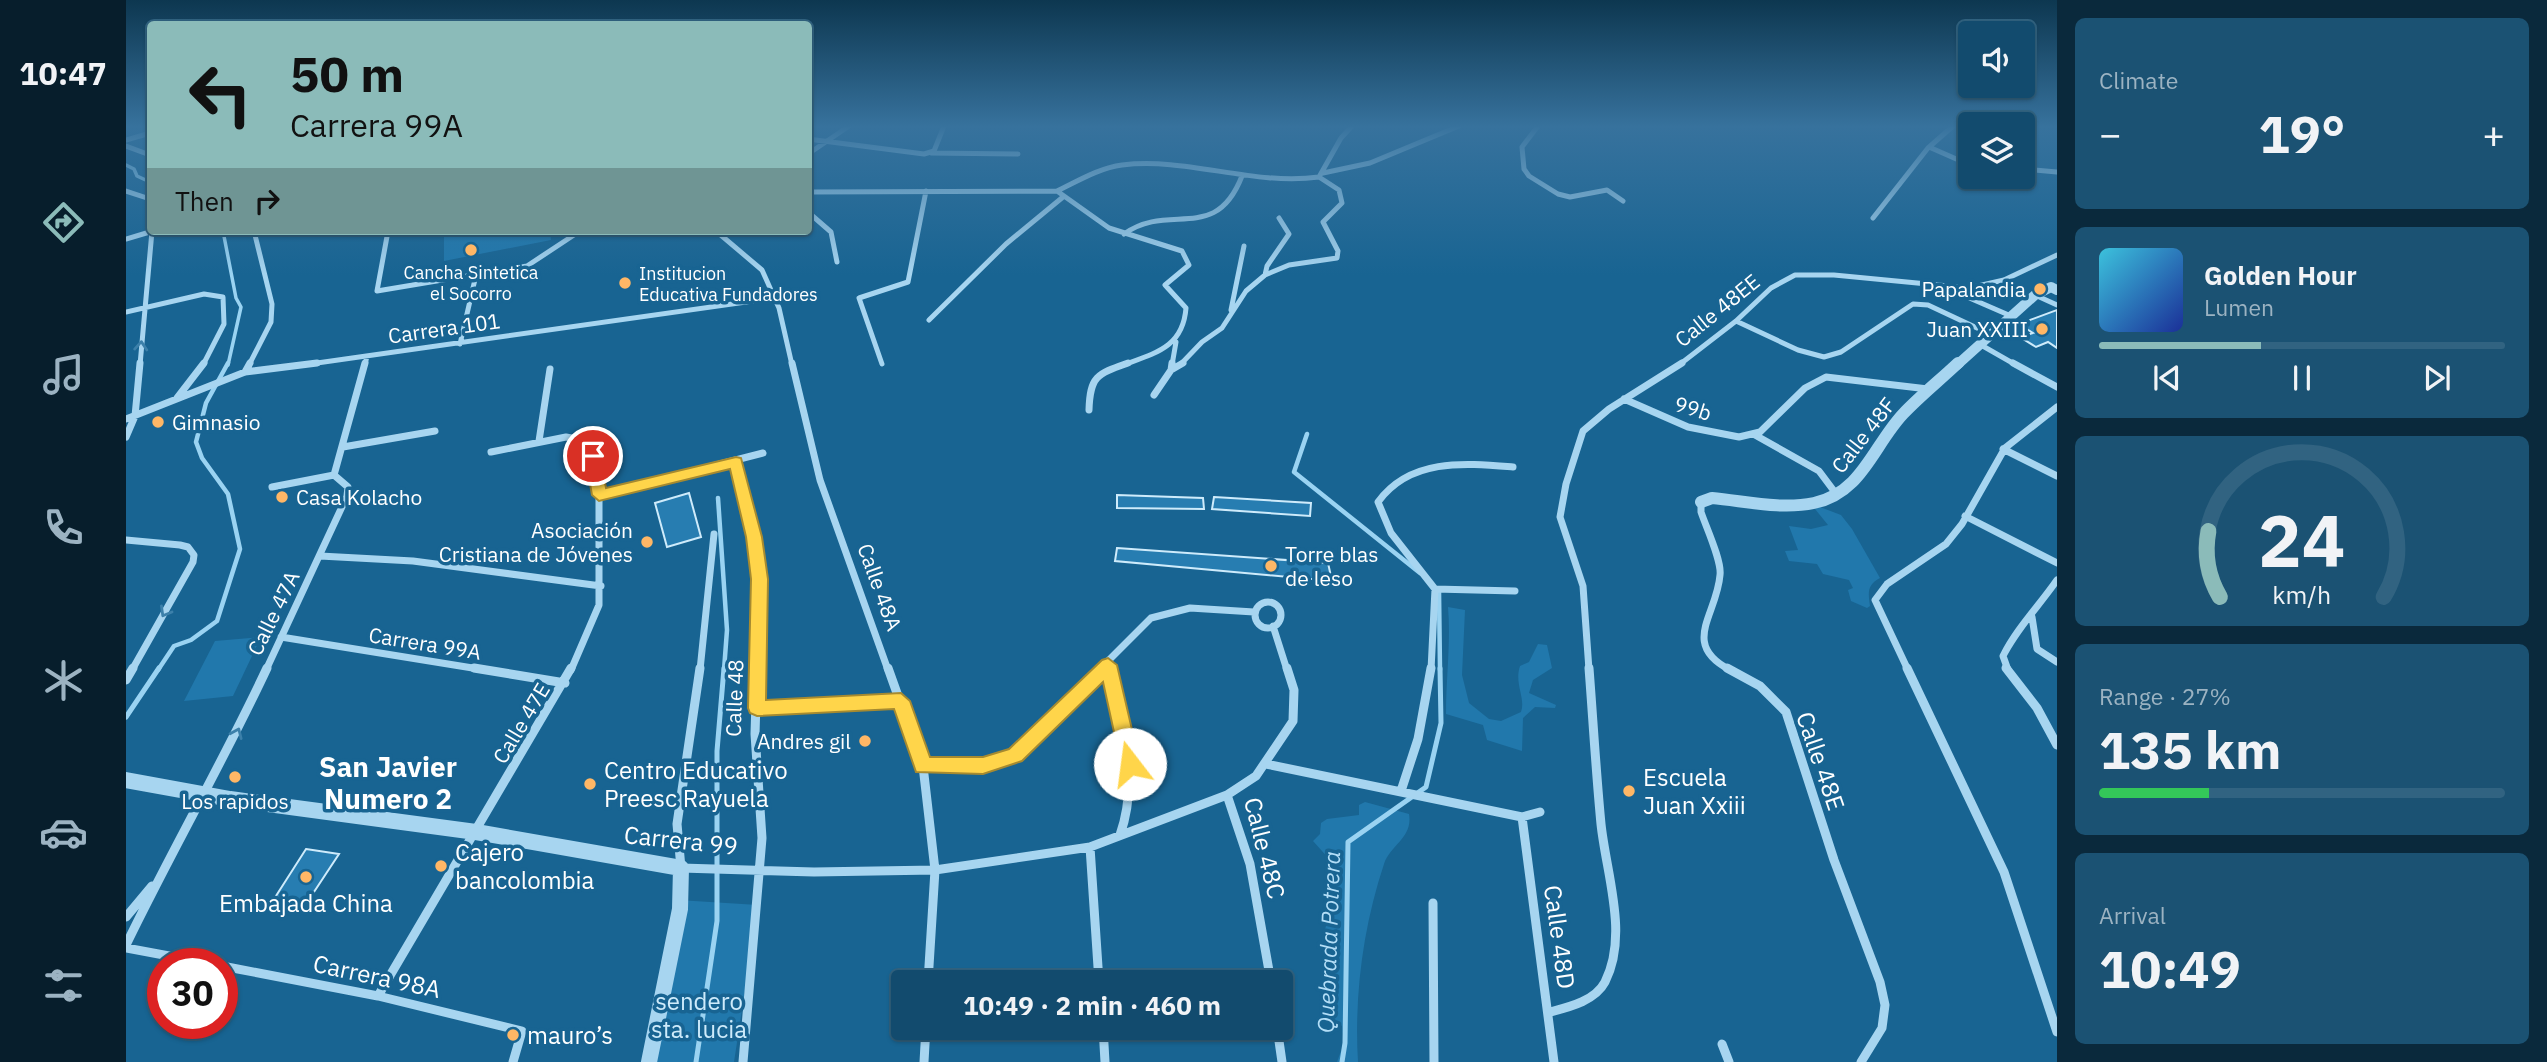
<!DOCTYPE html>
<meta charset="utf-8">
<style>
:root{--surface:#124b6e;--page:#1b5273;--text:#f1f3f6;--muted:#9cb3c2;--line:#316381;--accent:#8bbbb9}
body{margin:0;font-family:"IBM Plex Sans",sans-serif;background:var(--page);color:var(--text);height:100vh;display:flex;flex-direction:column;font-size:26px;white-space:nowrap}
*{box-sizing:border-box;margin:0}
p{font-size:23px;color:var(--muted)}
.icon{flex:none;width:38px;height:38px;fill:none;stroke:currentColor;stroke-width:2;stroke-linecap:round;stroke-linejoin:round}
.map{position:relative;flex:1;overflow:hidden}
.side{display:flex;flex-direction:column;gap:18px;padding:18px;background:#0a293c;width:490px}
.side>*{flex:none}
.guide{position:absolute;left:21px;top:21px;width:665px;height:214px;border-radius:7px;box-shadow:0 2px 5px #0004,0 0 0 2px var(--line);background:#8bbbb9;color:#111;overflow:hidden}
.buttons{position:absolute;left:1832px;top:21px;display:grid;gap:14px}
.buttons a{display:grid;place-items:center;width:77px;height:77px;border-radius:7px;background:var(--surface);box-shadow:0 2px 5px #0004,0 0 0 2px var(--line);font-size:35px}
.speed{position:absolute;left:21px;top:948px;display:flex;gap:14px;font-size:35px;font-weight:700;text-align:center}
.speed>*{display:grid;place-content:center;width:91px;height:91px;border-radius:50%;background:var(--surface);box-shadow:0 2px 5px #0004,0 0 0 2px var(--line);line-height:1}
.speed .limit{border:10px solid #d22;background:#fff;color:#111}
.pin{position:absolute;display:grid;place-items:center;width:60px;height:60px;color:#fff;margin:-30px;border:4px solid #fff;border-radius:50%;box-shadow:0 2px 7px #0007}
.me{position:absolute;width:77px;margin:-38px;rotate:345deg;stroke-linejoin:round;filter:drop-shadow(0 0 5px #0008)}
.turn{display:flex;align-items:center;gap:24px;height:147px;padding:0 28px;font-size:32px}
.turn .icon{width:91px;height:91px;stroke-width:2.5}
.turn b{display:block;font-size:49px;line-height:60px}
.then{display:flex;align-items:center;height:66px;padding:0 28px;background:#0003;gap:14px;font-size:26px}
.big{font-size:52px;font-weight:800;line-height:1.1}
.side .widget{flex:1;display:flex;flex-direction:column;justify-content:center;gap:10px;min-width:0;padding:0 24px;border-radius:10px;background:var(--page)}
.side .dial{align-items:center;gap:0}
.dial svg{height:182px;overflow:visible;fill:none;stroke:var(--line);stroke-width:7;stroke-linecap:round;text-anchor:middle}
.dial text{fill:var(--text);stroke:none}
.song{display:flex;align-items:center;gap:21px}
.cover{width:84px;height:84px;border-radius:10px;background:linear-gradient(135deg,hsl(190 70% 55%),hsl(230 70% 35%))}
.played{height:7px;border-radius:4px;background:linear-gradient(90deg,var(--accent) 40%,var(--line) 40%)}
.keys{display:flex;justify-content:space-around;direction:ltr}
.heat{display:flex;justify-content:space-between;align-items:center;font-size:38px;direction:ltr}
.charge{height:10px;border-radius:5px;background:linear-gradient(90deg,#34c759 27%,var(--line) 0)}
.trip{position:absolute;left:765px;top:970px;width:402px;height:70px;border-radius:7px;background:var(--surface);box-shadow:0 2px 5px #0004,0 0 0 2px var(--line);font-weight:800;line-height:70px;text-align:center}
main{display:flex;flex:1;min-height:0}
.menu{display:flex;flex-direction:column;width:126px;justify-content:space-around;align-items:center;background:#071e2c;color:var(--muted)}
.menu .icon{width:49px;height:49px}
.menu .on{color:var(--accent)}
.menu b{font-size:32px;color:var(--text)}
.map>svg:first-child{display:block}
.green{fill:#2178ac}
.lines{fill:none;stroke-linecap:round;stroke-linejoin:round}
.stream-far2{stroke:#9ad3f2;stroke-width:3.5}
.stream-far1{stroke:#9ad3f2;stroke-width:4.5}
.stream{stroke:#9ad3f2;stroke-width:5}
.building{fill:#277db1;stroke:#ceebfb;stroke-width:2}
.minor-far2{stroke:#a7d5f0;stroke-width:5}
.minor-far1{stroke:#a7d5f0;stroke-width:7}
.minor{stroke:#a7d5f0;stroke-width:9}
.tertiary-far2{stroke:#a7d5f0;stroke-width:10}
.tertiary-far1{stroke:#a7d5f0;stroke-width:12}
.tertiary{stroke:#a7d5f0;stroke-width:16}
.oneway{stroke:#3c80aa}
.route{fill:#ffd54a;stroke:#a68a30;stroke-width:2}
.poi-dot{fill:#ffb766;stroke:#186492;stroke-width:2.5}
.labels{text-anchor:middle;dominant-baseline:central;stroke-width:7;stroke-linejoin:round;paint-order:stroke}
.far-poi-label{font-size:18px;fill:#fff;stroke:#186492}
.poi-label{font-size:21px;fill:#fff;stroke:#186492;text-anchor:end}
.street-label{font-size:21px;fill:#fff;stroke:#186492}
.water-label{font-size:23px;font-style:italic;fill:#b3def7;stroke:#186492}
.near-street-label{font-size:24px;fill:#fff;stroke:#186492}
.near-poi-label{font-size:24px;fill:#fff;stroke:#186492;text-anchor:start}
.near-park-label{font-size:24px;fill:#ceebfb;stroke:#186492}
.near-neighbourhood-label{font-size:28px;font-weight:bold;fill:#fff;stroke:#186492}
</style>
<main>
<nav class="menu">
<b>10:47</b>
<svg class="icon on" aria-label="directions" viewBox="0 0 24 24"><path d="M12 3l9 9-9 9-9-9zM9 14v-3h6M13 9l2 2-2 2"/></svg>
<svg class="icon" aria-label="music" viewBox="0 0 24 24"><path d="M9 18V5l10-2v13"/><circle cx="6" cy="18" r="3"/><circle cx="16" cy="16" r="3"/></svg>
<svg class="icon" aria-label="phone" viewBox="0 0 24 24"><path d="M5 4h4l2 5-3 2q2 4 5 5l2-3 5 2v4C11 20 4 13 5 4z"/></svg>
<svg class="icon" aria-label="climate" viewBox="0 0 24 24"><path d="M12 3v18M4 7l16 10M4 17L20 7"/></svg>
<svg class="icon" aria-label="car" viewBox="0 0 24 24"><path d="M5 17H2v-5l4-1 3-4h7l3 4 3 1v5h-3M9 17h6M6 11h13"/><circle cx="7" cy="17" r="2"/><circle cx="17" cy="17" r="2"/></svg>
<svg class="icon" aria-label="filters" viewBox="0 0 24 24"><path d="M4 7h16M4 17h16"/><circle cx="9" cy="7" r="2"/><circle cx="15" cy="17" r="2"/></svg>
</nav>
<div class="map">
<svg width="1931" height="1062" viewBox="0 0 1931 1062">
<rect width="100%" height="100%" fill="#186492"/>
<path class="green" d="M 318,231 L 424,231 L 425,240 L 318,261 Z
M 1694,507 L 1715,515 L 1726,529 L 1754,578 C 1741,585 1742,592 1744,606 L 1741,608 L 1725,601 L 1722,590 L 1727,588 L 1723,580 L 1697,574 L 1691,564 L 1663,561 L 1659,551 L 1672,550 L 1663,526 L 1685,529 L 1702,525 L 1689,509 Z
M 1322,607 L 1339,610 L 1336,675 L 1343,703 L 1363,719 L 1375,721 L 1395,712 C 1400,698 1388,684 1394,666 L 1403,662 L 1412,644 L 1421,645 L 1426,668 L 1407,680 L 1403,693 L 1430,705 L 1429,708 L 1409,707 L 1397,718 L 1396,751 L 1361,740 L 1357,725 L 1320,714 C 1320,679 1325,641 1322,607 Z
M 135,637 L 107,696 L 58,701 L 89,641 Z
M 1239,802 L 1283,814 C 1287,838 1265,844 1258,864 C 1237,927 1228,996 1232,1062 L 1211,1062 L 1218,1043 L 1216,1026 L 1204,1015 L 1196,997 L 1204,979 L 1201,951 L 1196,940 L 1206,905 L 1198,877 L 1214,871 L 1187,841 L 1194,834 L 1195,823 L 1201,819 L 1233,815 L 1233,805 Z
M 552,900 L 632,905 L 608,1062 L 522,1062 Z"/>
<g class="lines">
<path class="stream-far2" d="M 0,165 L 8,169 L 11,176 L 24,182
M 97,231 L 110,298 L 115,307 L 102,365"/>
<path class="stream-far1" d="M 1181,434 L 1168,472 L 1294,573
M 592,498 L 601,630 L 598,670
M 1313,590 L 1314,670
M 32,670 L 48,646 L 65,640 L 91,621 L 114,549 L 102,494 L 76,458 L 70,442 L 80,403 L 102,363"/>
<path class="stream" d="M 0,717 L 33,668
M 570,1062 L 591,921 L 591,751 L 598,668
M 1216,1062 L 1219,1043 L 1222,842 L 1300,787 L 1315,723 L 1314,668"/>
</g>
<path class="building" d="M 1931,310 L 1931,348 L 1922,342 L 1910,347 L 1894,337 L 1907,333 L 1893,324 Z
M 563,493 L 575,537 L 541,547 L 529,503 Z
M 991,495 L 1077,498 L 1078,509 L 991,508 Z
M 1088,497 L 1185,503 L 1184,516 L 1086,509 Z
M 991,548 L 1202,563 L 1206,581 L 989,561 Z
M 180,849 L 213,854 L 182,901 L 148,899 Z"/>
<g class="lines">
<path class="minor-far2" d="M 1412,126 L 1396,147 L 1398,169 L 1403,176 L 1432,194 L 1444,197 L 1481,190 L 1497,201
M 682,139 L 798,154 L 808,151 L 818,126
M 0,140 L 24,133
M 0,146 L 24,155
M 1803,147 L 1844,165
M 805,153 L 892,154
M 682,154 L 723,126
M 1897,169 L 1931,172
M 1197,173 L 1244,163 L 1333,126
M 0,191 L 24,199
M 931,191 C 952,181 973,168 996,165 C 1062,157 1126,186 1193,177 L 1215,138 L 1226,126
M 682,192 L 931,191 L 983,228 L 1056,251 L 1063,265 L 1039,285 L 1060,308 C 1057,347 1030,353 997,365
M 682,212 L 705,232 L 711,262
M 1747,218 L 1802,148 L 1827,126
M 262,231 L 251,291 L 401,266 L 454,231
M 590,231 L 636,270 L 653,308 L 666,365
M 998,234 C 1044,201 1089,245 1116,176
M 0,239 L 27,231
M 1139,275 L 1141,266 L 1163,234 L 1153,218
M 1825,290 L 1885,316
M 1909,295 L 1931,305
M 1105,310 L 1118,246
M 0,312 L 78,294 L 97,297 L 98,324 L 77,365
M 803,320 L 880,244 L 937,197
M 1610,321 L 1672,350 L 1698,357 L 1715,352 L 1787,304 L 1802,305 L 1866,335
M 334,344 L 350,275
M 1855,345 L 1890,365
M 756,364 L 733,298 L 782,282 L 800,191
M 14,365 L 26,231
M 123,365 L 145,322 L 146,304 L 128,231
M 177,365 L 648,298
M 239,365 L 241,356
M 1046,365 L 1050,342
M 1054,365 L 1076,342 L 1096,328 L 1120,291 L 1139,275 L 1163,265 L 1211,258 L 1212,251 L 1197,222 L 1216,203 L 1213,190 L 1193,177
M 1553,365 L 1610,321 L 1645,288 L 1669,275 L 1708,275 L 1843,288 L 1878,280 L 1931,255"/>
<path class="minor-far1" d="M 666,363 L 694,480 L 762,670
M 1046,363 L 1045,370 L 1057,363
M 1887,363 L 1931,387
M 119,372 L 124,363
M 1028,395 L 1045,370
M 51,398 L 78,363
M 1498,399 L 1562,427 L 1613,437 L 1634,432 L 1679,388 L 1700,377 L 1802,389
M 963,410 C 964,376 971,374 1002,363
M 0,419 L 119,372 L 191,363
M 1629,435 L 1693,471 L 1711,495
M 0,437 L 9,416 L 14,363
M 413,441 L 424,369
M 217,447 L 309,431
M 1877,449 L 1931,476
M 365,452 L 440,437 L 462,441 L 473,495 L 473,605 L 445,670
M 610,462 L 628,537 L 633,579 L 631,670
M 1387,467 C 1338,463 1284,458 1252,502 L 1265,533 L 1309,589 L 1389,591
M 146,487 L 208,475
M 473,495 L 637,453
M 1575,502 L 1575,512 C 1580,527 1596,561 1594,575 C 1591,615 1554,644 1604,670
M 1839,516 L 1931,563
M 0,540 L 54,545 L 62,547 L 68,555 L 67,562 L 6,670
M 194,556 L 287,561 L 475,586
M1129 615a13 13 0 1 1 26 0a13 13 0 1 1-26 0Z
M 1906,617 L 1911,649 L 1931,662
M 1147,626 L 1161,670
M 155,637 L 359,670
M 982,665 L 983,670
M 140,670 L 221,496 L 222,487 L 208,475 L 239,363
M 574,670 L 588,534
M 973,670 L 1025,618 L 1064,608 L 1128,612
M 1305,670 L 1309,589
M 1463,670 L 1457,586 L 1434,517 L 1440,484 L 1457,431 L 1483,409 L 1556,363
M 1782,670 L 1749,600 L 1761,584 L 1820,544 L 1836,524 L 1879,448 L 1931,407
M 1882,670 L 1877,656 C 1891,628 1913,606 1931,580"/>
<path class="minor" d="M 348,668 L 439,683
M 574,668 L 551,824 L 555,868 L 688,872 L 809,870 L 964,847 L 1101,795 L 1130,776 L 1167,721 L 1168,690 L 1161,668
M 762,668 L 797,766 L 809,870 L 802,982
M 983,668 C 996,725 1014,778 994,835
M 1601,668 L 1634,686 L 1660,712 L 1708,860 L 1754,982 L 1759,1005 L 1756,1028 L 1735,1062
M 1781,668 L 1878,872 L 1931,1032
M 1880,668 L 1911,708 L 1931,745
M 0,680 L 7,668
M 631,708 L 775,700
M 1140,764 L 1396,817 L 1414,812
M 797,766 L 857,766 L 889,755 L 975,668
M 1275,791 L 1292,739 L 1305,668
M 1101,795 L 1124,864 L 1145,982
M 1396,817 L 1428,1062
M 964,847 L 973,982
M 1307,903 L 1308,1062
M 0,917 L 26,886
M 0,945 C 45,852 97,762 141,668
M 0,948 L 86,964
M 96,966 L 252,996 L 396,1031 L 387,1062
M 252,996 L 445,668
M 1424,1012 C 1443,1007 1469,1001 1479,982 C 1503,935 1480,873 1475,824 C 1470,772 1467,720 1463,668
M 977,1027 L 979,1062
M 1151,1027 L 1156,1062
M 1596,1044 L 1603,1062
M 617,1062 L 636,838 L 629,734 L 631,668
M 798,1062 L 800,1027"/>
<path class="tertiary-far2" d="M 1831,365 L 1909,295 L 1925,287 L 1931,290"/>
<path class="tertiary-far1" d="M 1575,502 L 1586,498 C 1619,501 1655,510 1688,503 C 1736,493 1747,446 1777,414 C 1794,396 1814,380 1832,363"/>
<path class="tertiary" d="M 0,780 L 104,799 L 350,832 L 555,868 L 554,909 L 523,1062"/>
</g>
<defs><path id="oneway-chevron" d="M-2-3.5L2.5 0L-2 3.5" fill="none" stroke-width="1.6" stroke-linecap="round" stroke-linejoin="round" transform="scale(1.75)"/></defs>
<g class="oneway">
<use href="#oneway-chevron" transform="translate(15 346) rotate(-86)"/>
<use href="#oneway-chevron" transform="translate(39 612) rotate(120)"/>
<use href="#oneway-chevron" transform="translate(111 733) rotate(-66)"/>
</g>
<linearGradient id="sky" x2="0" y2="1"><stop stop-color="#0d3750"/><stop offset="0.46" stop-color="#37729d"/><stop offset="1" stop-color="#37729d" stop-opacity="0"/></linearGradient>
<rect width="1931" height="275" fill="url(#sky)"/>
<path class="route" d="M 467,451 L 474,456 L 480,488 L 610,457 L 615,458 L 636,537 L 642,579 L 640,700 L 775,693 L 784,701 L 804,757 L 857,757 L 883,749 L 976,660 L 982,658 L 991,665 L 1014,764 L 1011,770 L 1004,773 L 998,770 L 995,764 L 977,682 L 896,761 L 857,774 L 790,772 L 768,709 L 631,716 L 624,713 L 622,708 L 625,579 L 620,537 L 604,469 L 473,501 L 466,495 L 459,456 Z"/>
<g class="poi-dot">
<circle cx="345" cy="250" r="7"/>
<circle cx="499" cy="283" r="7"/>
<circle cx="1914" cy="289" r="7"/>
<circle cx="1916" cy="329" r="7"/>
<circle cx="32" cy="422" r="7"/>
<circle cx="156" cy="497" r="7"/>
<circle cx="521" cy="542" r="7"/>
<circle cx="1145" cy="566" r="7"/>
<circle cx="739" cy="741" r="7"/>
<circle cx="109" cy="777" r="7"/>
<circle cx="464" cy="784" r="7"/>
<circle cx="1503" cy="791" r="7"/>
<circle cx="315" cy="866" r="7"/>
<circle cx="180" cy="877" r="7"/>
<circle cx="387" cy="1035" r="7"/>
</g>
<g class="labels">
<g class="far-poi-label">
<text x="345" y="272">Cancha Sintetica<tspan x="345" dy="21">el Socorro</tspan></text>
<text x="513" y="273" text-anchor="start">Institucion<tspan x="513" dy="21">Educativa Fundadores</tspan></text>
</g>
<g class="poi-label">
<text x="1900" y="289">Papalandia</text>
<text x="1902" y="329">Juan XXIII</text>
<text x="46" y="422" text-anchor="start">Gimnasio</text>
<text x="170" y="497" text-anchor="start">Casa Kolacho</text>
<text x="507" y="530">Asociación<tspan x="507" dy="24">Cristiana de Jóvenes</tspan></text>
<text x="1159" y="554" text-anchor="start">Torre blas<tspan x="1159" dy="24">de leso</tspan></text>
<text x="725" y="741">Andres gil</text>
<text x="109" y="801" text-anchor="middle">Los rapidos</text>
</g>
<g class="street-label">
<text transform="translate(1591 310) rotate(-39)">Calle 48EE</text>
<text transform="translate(318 328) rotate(-8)">Carrera 101</text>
<text transform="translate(1567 408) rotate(17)">99b</text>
<text transform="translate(1737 435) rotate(-52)">Calle 48F</text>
<text transform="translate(754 587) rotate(70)">Calle 48A</text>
<text transform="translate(147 613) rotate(-64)">Calle 47A</text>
<text transform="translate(299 643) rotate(9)">Carrera 99A</text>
<text transform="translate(608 698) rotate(-88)">Calle 48</text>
<text transform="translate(395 723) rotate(-59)">Calle 47E</text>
</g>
<g class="water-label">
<text transform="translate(1202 942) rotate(-88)">Quebrada Potrera</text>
</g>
<g class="near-street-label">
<text transform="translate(1695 761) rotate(71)">Calle 48E</text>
<text transform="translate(555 840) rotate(6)">Carrera 99</text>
<text transform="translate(1139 848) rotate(76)">Calle 48C</text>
<text transform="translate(1434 937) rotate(82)">Calle 48D</text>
<text transform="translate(251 976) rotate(12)">Carrera 98A</text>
</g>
<g class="near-poi-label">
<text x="478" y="770">Centro Educativo<tspan x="478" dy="28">Preesc Rayuela</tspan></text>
<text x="1517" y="777">Escuela<tspan x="1517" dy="28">Juan Xxiii</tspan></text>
<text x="329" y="852">Cajero<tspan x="329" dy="28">bancolombia</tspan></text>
<text x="180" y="903" text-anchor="middle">Embajada China</text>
<text x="401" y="1035">mauro’s</text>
</g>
<g class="near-park-label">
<text x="573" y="1001">sendero<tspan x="573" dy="28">sta. lucia</tspan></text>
</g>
<g class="near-neighbourhood-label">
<text x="262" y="766">San Javier<tspan x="262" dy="32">Numero 2</tspan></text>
</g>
</g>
</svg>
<div class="buttons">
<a><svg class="icon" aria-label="sound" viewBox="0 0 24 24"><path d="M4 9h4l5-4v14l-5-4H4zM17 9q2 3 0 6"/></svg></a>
<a><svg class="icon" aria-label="layers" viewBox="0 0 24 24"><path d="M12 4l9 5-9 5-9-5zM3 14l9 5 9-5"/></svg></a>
</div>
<div class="speed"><div class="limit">30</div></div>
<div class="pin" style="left:467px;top:456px;background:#d93025"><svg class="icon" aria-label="arrive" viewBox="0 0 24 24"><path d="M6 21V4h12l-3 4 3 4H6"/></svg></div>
<svg class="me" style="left:1004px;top:764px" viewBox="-20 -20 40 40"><circle r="19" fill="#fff"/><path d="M0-13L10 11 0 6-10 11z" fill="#ffd54a"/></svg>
<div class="trip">10:49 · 2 min · 460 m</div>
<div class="guide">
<div class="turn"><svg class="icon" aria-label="left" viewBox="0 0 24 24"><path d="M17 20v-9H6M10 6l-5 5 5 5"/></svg><div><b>50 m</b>Carrera 99A</div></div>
<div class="then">Then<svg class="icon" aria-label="right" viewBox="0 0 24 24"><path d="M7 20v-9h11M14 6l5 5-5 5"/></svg></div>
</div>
</div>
<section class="side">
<div class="widget"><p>Climate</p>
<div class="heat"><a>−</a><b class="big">19°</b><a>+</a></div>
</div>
<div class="widget">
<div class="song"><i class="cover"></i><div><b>Golden Hour</b><p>Lumen</p></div></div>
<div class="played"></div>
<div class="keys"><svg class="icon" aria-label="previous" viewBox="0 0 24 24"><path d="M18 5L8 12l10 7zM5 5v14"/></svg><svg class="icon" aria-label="pause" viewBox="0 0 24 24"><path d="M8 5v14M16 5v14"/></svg><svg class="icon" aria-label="next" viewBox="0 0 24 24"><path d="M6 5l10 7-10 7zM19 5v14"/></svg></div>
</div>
<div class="widget dial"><svg viewBox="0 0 100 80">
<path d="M14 69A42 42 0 1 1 86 69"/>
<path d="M14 69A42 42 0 0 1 9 40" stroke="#8bbbb9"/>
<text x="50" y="56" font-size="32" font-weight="700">24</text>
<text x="50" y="72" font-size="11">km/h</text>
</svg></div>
<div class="widget"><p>Range · 27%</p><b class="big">135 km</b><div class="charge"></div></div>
<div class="widget"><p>Arrival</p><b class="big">10:49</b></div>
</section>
</main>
